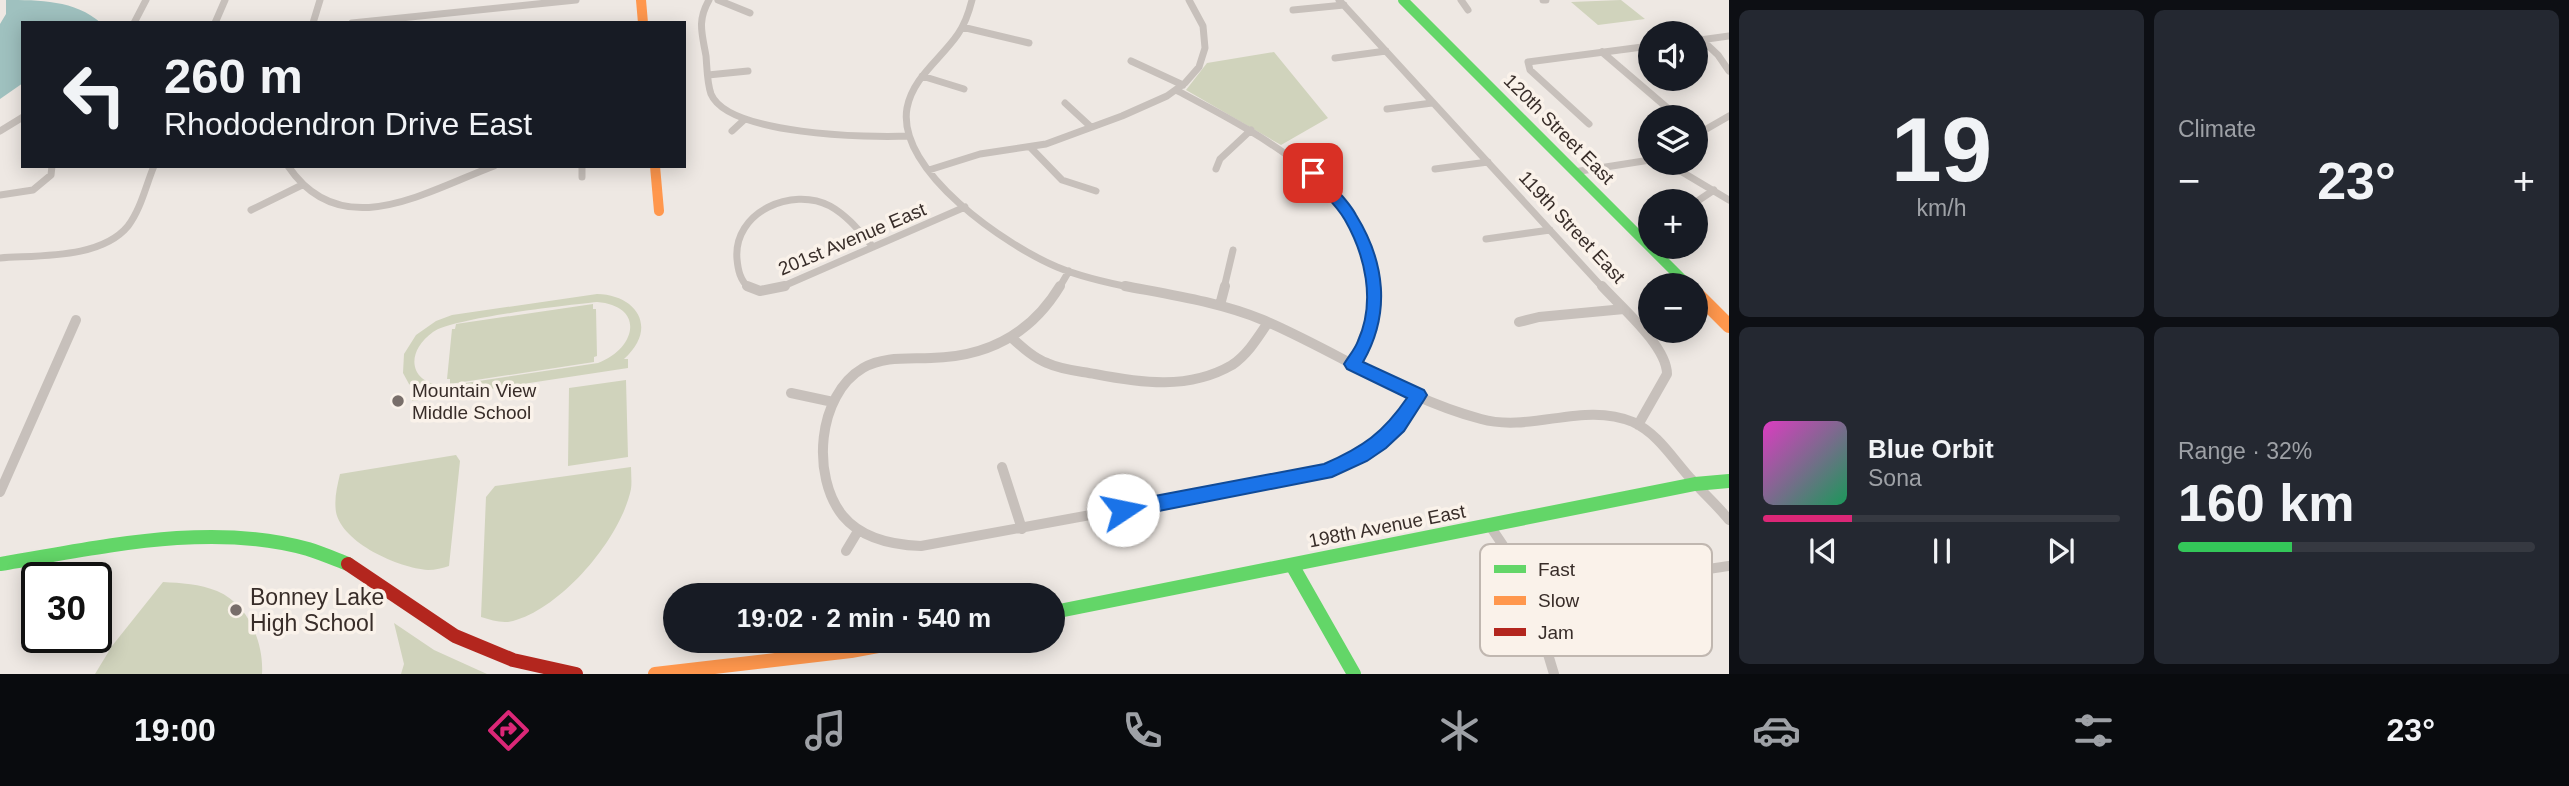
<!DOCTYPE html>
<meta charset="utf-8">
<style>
:root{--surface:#171b24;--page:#242831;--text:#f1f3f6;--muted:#9ea1a6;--line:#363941;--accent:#db2777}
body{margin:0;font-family:Arial,sans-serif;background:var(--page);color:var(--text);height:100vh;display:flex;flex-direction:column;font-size:26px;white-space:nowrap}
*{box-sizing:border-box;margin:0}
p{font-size:23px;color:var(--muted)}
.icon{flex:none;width:38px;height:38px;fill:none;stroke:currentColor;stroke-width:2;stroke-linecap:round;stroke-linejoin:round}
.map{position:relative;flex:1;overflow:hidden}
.details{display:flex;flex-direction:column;gap:10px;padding:10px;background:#0d0f14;width:840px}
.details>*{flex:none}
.hud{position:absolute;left:21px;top:21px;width:665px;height:147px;border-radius:0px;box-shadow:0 4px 18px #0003;background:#171b24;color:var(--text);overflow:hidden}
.tools{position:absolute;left:1638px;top:21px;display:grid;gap:14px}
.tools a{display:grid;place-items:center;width:70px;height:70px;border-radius:50%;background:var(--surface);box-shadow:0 4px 18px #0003;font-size:35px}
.speed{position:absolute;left:21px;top:562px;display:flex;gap:14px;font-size:35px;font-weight:700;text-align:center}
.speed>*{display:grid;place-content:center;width:91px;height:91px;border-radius:50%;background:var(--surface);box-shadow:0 4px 18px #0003;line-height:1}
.speed .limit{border:4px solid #111;border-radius:10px;background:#fff;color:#111}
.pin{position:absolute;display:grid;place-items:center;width:60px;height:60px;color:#fff;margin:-30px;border-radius:14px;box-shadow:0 4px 10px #0006}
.me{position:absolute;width:77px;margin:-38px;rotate:79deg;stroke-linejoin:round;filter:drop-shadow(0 0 5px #0008)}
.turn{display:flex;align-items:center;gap:24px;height:147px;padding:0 28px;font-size:32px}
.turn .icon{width:91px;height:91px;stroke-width:2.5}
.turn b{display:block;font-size:49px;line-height:60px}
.big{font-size:52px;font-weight:700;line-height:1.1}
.details .card{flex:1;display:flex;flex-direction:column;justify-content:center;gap:10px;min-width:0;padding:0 24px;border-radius:10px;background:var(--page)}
.details .dial{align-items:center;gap:0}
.dial b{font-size:91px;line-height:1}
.song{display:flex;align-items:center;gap:21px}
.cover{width:84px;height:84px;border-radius:10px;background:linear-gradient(135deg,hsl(310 70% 55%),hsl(150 70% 35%))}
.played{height:7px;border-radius:4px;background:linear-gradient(90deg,var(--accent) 25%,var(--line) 25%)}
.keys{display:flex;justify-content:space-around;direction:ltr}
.heat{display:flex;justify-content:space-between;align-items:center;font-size:38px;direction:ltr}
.charge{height:10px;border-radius:5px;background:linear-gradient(90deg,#34c759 32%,var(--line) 0)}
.details .tiles{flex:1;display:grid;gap:10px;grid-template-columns:repeat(2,1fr)}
.trip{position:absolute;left:663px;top:583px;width:402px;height:70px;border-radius:35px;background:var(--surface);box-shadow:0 4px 18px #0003;font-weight:700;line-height:70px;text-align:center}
.dock{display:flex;height:112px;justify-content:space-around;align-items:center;background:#090b0e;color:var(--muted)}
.dock .icon{width:49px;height:49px}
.dock .active{color:var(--accent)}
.dock b{font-size:32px;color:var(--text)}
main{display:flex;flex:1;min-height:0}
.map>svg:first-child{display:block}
.green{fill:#d0d3bc;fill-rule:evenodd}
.water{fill:#9fc1bf}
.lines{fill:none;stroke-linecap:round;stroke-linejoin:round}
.street-far1{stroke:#c7c0bb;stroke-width:7}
.street{stroke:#c7c0bb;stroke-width:10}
.fast-far1{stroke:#63d668;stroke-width:10}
.fast{stroke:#63d668;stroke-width:14}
.slow-far1{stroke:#ff974d;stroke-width:10}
.slow{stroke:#ff974d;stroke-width:14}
.jam{stroke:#b3261e;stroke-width:14}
.route{fill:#1a73e8;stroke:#114b97;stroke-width:2}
.poi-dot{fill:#786e6a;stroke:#faf2ea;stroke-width:2.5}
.labels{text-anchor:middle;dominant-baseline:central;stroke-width:7;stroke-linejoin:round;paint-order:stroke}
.street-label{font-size:19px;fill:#382d29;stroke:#faf2ea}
.poi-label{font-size:19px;fill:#382d29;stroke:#faf2ea;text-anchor:start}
.near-poi-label{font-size:23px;fill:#382d29;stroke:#faf2ea;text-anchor:start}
.key{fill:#faf2ea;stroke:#c0b7b0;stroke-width:2}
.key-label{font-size:19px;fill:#382d29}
</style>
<main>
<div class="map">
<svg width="1729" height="674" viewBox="0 0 1729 674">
<rect width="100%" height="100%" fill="#eee8e3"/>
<path class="green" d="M 1621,0 L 1645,19 L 1598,25 L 1571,2 Z
M 1274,52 L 1328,118 L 1281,145 L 1186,90 L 1207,63 Z
M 597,294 C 638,295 658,329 624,359 L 628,359 L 628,368 L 412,401 L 413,391 L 418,390 L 409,384 L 403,373 L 404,354 L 416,335 L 436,321 L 452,315 ZM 597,302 C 646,306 636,349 598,363 L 446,386 C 408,384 405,352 433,332 C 453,318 567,305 597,302 Z
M 593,304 L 593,309 L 596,309 L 597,356 L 594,357 L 594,362 L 450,384 L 450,379 L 447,379 L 452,329 L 455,329 L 456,324 Z
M 626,380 L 628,457 L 568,466 L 569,388 Z
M 456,455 L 460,461 L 449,566 C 443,568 435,570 428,570 C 399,568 342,543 336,512 C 334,499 337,487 340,474 Z
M 631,467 C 631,474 632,482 631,489 C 621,538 562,608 513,621 C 502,624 492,620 481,617 L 486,497 L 495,486 Z
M 163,582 C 181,583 200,584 217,591 C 248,604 264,642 262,674 L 95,674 L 112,646 Z
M 394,623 L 434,650 L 487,674 L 401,674 L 404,664 Z"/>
<path class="water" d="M 6,0 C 39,0 75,0 101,23 L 23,23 L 23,83 L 0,99 L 0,24 L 6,14 Z"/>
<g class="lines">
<path class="street-far1" d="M 709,0 C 697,21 702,33 706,56 C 707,67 707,83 711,94 C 728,135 869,138 909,136
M 718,0 L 750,13
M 972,0 C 969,12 965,24 958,34 C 941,59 913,77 907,108 C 896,171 1007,246 1057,267 C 1081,277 1108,283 1134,288
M 1339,0 L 1603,288
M 1461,0 L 1468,10
M 1543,0 L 1546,0
M 1293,10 L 1344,5
M 134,23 L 146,0
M 215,23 L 225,0
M 313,23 L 320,0
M 352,23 L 576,0
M 962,27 L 1029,43
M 1701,39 L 1718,55 L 1729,71
M 1700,40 L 1729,36
M 1602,52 L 1678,117
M 1335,58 L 1386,51
M 1131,61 L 1183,85
M 708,75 L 748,71
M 922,76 L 964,89
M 1176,90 C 1249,129 1376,191 1374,288
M 1065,103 L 1091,127
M 1387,109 L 1432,103
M 1589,124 L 1530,70 L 1528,62 L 1650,46
M 0,131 L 23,117
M 732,131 L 745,119
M 1696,135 L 1729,116
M 1031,148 L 1062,180 L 1096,191
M 1667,163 L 1729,200
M 288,166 C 341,245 425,192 494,166
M 582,166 L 582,177
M 1216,169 L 1220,159 L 1251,130
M 1435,169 L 1488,162
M 929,170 L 980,154 L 1046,144 L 1122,116 L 1167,96 L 1185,83 L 1199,67 L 1205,48 L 1203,26 L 1189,0
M 1574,172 L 1650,160
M 0,195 L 33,190 L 51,175 L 52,166
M 1696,202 L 1714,190
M 251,210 L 302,185
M 1486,239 L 1550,230
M 0,258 C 39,255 101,259 128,226 C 141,209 146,185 154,166
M 749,288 C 740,280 738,270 737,259 C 733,212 792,186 830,206 C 848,216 860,232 873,247
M 779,288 L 965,207
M 1059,288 L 1069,271
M 1224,288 L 1233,250"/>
<path class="street" d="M 747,286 L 760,291 L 785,286
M 1060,286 C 1031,334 988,357 931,358 C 908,359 884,356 863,368 C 817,395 811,477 843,516 C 862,539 893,545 921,546 L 1314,474 C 1360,459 1392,436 1418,395
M 1125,286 C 1172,295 1219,302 1263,320 C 1336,351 1404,399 1481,419 C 1531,433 1584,401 1633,422 C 1659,434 1674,461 1693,481 C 1704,494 1718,506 1729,520
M 1602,286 C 1620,306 1667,346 1667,374 L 1638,425
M 1220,305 L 1225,286
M 1519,322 L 1539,317 L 1624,309
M 1012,338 C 1023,348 1034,358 1047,363 C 1062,370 1079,371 1095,374 C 1141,383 1189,390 1232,365 C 1247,355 1257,339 1267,324
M 1353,364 L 1373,314 L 1374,286
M 791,393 L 833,402
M 1002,467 L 1022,529
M 0,492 L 76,320
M 1490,526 L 1525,578 L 1554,674
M 846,551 L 858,531
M 1604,629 C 1619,617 1628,600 1643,589 C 1667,571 1701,571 1729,566"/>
<path class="fast-far1" d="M 1403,0 L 1688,285"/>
<path class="fast" d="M 0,564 C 99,548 209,521 308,549 C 321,553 335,559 348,564
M 1292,565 L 1354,674
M 1054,612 L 1695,484 L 1729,481"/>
<path class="slow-far1" d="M 641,0 L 643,23
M 655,166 L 659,211"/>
<path class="slow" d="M 1696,293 L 1729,326
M 655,674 L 851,651 L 910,640"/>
<path class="jam" d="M 348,564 L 455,636 L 513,660 L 576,674"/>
</g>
<path class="route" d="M 1313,168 L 1318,170 C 1330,184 1347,198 1356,215 C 1385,262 1391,313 1363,362 L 1424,390 L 1427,395 L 1424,400 L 1404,431 L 1386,448 L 1367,461 L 1332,477 L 1123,518 L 1116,516 L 1113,510 L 1116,504 L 1123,502 L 1324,464 C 1363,447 1383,433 1407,398 L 1347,369 L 1344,364 C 1349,356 1355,349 1358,341 C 1376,301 1365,255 1345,220 C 1335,202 1317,189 1306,173 Z"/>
<g class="poi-dot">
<circle cx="398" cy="401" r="7"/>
<circle cx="236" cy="610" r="7"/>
</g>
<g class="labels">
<g class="street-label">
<text transform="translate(1559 129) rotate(45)">120th Street East</text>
<text transform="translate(1572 227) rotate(47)">119th Street East</text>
<text transform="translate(852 239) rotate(-23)">201st Avenue East</text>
<text transform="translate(1387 526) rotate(-11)">198th Avenue East</text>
</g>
<g class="poi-label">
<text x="412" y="390">Mountain View<tspan x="412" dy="22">Middle School</tspan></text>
</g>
<g class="near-poi-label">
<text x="250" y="597">Bonney Lake<tspan x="250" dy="26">High School</tspan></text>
</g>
</g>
<rect x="1480" y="544" width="232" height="112" rx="10" class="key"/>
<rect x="1494" y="565" width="32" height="8" fill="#63d668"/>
<rect x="1494" y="596" width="32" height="9" fill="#ff974d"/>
<rect x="1494" y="628" width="32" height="8" fill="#b3261e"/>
<g class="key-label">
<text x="1538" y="576">Fast</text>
<text x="1538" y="607">Slow</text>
<text x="1538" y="639">Jam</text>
</g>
</svg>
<div class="tools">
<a><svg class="icon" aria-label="sound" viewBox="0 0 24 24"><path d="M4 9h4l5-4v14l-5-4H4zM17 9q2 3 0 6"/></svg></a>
<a><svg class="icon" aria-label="layers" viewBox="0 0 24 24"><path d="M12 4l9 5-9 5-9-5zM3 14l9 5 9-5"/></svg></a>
<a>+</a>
<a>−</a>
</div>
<div class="speed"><div class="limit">30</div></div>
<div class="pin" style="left:1313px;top:173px;background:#d93025"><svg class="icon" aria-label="arrive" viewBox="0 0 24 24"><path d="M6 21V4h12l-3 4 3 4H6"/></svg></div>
<svg class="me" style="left:1123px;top:510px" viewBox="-20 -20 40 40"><circle r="19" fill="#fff"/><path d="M0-13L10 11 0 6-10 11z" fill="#1a73e8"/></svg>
<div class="trip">19:02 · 2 min · 540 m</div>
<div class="hud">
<div class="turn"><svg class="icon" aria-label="left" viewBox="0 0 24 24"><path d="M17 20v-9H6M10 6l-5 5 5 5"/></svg><div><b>260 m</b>Rhododendron Drive East</div></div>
</div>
</div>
<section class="details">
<div class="tiles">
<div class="card dial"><b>19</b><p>km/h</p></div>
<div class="card"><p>Climate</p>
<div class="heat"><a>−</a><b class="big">23°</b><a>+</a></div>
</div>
<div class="card">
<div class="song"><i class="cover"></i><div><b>Blue Orbit</b><p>Sona</p></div></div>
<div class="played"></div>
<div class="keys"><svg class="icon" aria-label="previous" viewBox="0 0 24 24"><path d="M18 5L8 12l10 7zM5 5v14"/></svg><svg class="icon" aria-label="pause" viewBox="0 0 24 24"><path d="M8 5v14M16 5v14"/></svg><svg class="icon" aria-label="next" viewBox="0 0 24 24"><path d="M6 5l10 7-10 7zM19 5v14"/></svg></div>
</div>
<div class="card"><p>Range · 32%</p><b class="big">160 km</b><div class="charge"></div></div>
</div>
</section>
</main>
<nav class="dock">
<b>19:00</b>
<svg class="icon active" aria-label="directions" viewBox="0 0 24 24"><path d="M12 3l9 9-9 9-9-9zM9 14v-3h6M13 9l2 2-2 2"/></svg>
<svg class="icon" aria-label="music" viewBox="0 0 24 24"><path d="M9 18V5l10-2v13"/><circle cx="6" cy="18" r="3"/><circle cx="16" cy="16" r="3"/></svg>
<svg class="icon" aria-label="phone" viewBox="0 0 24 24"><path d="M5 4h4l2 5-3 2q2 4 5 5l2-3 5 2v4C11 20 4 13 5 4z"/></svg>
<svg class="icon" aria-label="climate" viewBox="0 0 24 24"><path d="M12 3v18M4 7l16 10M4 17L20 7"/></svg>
<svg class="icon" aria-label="car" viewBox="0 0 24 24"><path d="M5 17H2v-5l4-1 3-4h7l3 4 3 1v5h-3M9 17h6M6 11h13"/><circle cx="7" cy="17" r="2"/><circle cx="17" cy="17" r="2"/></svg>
<svg class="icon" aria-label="filters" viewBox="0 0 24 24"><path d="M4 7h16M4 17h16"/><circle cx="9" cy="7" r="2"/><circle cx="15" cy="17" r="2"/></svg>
<b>23°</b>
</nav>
